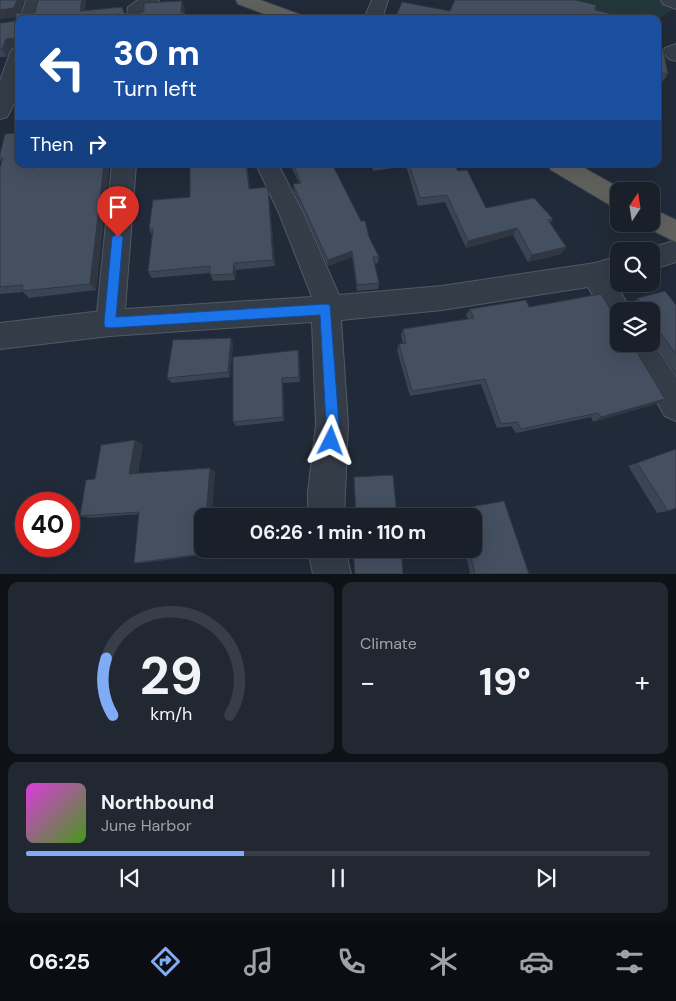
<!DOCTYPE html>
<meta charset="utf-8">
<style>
:root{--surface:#19202a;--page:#222832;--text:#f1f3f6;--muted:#9fa3a8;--line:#373e47;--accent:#82abf6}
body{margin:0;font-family:"DM Sans",sans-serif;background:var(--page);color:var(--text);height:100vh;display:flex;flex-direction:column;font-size:19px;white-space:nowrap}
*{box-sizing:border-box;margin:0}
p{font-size:16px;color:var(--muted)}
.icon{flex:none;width:28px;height:28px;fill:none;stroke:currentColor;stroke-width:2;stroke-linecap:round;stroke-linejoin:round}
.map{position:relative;height:574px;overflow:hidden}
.sheet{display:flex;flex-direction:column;gap:8px;padding:8px;background:#0e1217;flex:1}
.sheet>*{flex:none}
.hud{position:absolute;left:15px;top:15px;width:646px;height:152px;border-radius:10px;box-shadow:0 5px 20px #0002,0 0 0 1px var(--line);background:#1a4fa0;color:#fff;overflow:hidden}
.needle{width:32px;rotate:12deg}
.buttons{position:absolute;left:610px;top:182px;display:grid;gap:10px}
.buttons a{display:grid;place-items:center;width:50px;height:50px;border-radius:10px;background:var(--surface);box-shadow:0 5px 20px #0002,0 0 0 1px var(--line);font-size:25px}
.speed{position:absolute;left:15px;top:492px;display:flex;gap:10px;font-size:25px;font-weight:700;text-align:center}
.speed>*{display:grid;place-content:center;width:65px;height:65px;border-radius:50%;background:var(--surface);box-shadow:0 5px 20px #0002,0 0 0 1px var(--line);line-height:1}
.speed .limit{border:8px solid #d22;background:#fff;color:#111}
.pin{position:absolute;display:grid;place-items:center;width:42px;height:42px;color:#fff;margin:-51px -21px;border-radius:50% 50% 50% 0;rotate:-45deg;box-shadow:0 0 5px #0007}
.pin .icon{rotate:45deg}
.me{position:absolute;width:55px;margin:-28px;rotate:3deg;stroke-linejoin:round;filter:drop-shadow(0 0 4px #0008)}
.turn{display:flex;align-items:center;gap:18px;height:105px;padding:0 15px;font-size:22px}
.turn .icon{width:65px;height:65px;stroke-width:2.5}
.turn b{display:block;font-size:35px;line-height:42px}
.then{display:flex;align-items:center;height:48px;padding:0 15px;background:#0003;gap:10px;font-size:19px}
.big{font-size:38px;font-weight:700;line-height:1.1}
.sheet .card{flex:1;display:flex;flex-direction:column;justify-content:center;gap:8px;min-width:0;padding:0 18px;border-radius:10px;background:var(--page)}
.sheet .dial{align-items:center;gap:0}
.dial svg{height:130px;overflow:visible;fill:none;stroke:var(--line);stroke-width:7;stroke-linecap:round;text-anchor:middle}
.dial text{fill:var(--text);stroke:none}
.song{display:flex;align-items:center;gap:15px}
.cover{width:60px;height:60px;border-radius:8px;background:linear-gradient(135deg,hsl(300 70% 55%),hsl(100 70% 35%))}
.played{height:5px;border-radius:2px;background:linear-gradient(90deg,var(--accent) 35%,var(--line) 35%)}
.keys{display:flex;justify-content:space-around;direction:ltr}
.heat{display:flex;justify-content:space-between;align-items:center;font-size:28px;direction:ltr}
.sheet .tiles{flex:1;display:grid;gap:8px;grid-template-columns:1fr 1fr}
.card:last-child{grid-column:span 2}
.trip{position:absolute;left:194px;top:508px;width:288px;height:50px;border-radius:10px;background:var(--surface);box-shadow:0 5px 20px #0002,0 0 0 1px var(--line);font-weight:700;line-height:50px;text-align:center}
.tabs{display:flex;height:80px;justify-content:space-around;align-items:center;background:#0a0d11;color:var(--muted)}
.tabs .icon{width:35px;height:35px}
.tabs .current{color:var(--accent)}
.tabs b{font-size:22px;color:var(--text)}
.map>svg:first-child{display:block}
.green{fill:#23373a}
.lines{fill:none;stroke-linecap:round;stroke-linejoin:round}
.minor-casing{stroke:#515966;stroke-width:2}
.tertiary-casing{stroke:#515966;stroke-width:2}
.trunk-casing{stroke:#3f4653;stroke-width:2}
.minor{fill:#343c48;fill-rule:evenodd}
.tertiary{fill:#343c48;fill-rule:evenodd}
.trunk{fill:#60605c;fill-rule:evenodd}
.wall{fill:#3a4453}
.shaded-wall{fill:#303743}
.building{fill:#444f60;stroke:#303743}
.route{fill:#1a73e8;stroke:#114b97}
</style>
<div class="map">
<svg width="676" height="574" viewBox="0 0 676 574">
<rect width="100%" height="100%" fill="#212a38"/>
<path class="green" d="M 546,0 L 676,0 L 676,6 L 658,20 L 631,19 Z"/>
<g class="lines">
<defs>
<path id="minor" d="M 26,0 L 42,0 L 38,19 L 20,19 Z
M 138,0 L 159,0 L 157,4 L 145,9 L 145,19 L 127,19 L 128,7 Z
M 372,0 L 388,0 L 382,19 L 364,19 Z
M 661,0 L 676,0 L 676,9 L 663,4 Z
M 676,44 L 676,61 L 669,59 L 663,52 L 665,48 Z
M 19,47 C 19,71 21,96 7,117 L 0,119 L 0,81 L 10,53 L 12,49 Z
M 112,164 L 136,164 L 124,323 L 120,332 L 110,336 L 100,332 L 96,323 Z"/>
<path id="tertiary" d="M 256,164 L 278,164 L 303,213 L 339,295 L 442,286 L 595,263 L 619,256 L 619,278 L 613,280 L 632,311 L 619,311 L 619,326 L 609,322 L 588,287 L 442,310 L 341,320 L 348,424 L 344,516 L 308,516 L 308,492 L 316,424 L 312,322 L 110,336 L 0,349 L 0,323 L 110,310 L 312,297 L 279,213 Z
M 676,240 L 676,262 L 651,270 L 651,251 L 642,251 Z
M 651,340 L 676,377 L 676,421 L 665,416 L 622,344 L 651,344 Z
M 308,549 L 345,549 L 351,574 L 313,574 Z"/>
<path id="trunk" d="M 236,0 L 260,0 L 301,15 L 304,19 L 278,19 L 238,4 Z
M 548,164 L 577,164 L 625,191 L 619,191 L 619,208 L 610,205 L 551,170 Z
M 651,208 L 676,220 L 676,242 L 642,225 L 651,224 Z"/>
</defs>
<use href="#minor" class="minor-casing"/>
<use href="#tertiary" class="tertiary-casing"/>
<use href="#trunk" class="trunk-casing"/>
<use href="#minor" class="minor"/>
<use href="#tertiary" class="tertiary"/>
<use href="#trunk" class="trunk"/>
</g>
<path class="wall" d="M 0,0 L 24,0 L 20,13 L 35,13 L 38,0 L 86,0 L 85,10 L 125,13 L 142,13 L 185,9 L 184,13 L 19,19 L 19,49 L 17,46 L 11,47 L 7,57 L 0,57 L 0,23 L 16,21 L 16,17 L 0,19 Z
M 658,47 L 668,74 L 663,81 L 658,81 Z
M 0,154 L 19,164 L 40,164 L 39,167 L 109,170 L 96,290 L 29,298 L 23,292 L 0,294 L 0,167 L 2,162 L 0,160 Z
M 247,164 L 250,189 L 269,196 L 275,266 L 236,270 L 235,280 L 213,281 L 210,273 L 152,278 L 148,272 L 152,235 L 149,229 L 190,197 Z
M 290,164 L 332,164 L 379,257 L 378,263 L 374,264 L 379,283 L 378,289 L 357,291 L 352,257 L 328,266 L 294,191 L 293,184 L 299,183 Z
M 371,164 L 441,164 L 442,167 L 458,171 L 486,208 L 553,219 L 550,223 L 566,247 L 561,254 L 528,262 L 513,235 L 466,248 L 445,202 L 418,206 L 406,166 L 373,171 Z
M 638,298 L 676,305 L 676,374 L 652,340 L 651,341 L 651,311 L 623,311 L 629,306 L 631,306 L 630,305 Z
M 529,307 L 619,344 L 665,399 L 656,404 L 593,422 L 591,417 L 516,433 L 511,426 L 497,428 L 481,384 L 410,396 L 397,350 L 399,344 L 403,344 L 401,335 L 403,329 L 468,319 L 466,315 L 470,309 Z
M 233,343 L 230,377 L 172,383 L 167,378 Z
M 299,355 L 300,382 L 283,383 L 284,421 L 236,426 L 233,422 Z
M 135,440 L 143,445 L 138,473 L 215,472 L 202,549 L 209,549 L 209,554 L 143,563 L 134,563 L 139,514 L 90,518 L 80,516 L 95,479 Z
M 676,449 L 668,511 L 657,513 L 628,466 Z
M 354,477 L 397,516 L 356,516 Z
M 504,501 L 529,574 L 470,574 L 465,549 L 472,549 L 472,516 L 457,516 L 456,510 L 459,509 Z"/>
<path class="shaded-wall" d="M 17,0 L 24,0 L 19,16 L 0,19 L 0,10 Z
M 82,0 L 86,0 L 84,19 L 80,11 Z
M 182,1 L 185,9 L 183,19 L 181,12 Z
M 15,38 L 17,46 L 11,47 L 7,57 L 2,49 L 6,39 Z
M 32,164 L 40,164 L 37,176 L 31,168 Z
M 104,164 L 106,164 L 109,170 L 96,290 L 90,284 Z
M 246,164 L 247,164 L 251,196 L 249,189 Z
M 268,189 L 269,196 L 275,266 L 273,260 Z
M 517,228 L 513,235 L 466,248 L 468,241 Z
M 566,247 L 561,254 L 528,262 L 532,255 Z
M 352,251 L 352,257 L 328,266 L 328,260 Z
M 234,263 L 236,270 L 235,280 L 233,274 Z
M 231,338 L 233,343 L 230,377 L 228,372 Z
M 298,350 L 299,355 L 300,382 L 299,377 Z
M 282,378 L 283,383 L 284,421 L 283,417 Z
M 665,399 L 656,404 L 593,422 L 601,417 Z
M 135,440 L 143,445 L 137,477 L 129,474 Z
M 210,468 L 215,472 L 212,516 L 206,516 Z
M 203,549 L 209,549 L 209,554 L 203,554 Z"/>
<path class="building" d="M 0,0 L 17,0 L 14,8 L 0,10 Z
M 38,0 L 82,0 L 80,11 L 122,7 L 124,13 L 142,13 L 144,11 L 144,3 L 182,1 L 181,12 L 200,19 L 19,19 L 19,46 L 16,45 L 15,38 L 6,39 L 2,49 L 0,49 L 0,23 L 16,21 L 16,13 L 35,13 Z
M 455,0 L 575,0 L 596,5 L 595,10 L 634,19 L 395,19 L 402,2 L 450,11 Z
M 658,47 L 663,48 L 668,74 L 658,72 Z
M 19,133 L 19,164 L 32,164 L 31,168 L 81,164 L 104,164 L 90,284 L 22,291 L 23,285 L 0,287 L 0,167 L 3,158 L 0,158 L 0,154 L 5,134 Z
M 190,164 L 246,164 L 249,189 L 267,187 L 268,189 L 273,260 L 234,263 L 233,274 L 210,275 L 210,266 L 148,272 L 153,229 L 149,229 L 153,200 L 190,197 Z
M 293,164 L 332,164 L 361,221 L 365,221 L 369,237 L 379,257 L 373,257 L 379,283 L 357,285 L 352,251 L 328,260 L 293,184 L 301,183 Z
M 409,164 L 441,164 L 442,167 L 454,165 L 458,171 L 467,170 L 486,208 L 534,198 L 553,219 L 548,220 L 566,247 L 532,255 L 517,228 L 468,241 L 447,195 L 420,198 Z
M 665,291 L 676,305 L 676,354 L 660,332 L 658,336 L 651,336 L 651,311 L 628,311 L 629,306 L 642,305 L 638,298 Z
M 601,294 L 615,317 L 619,318 L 619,344 L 632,344 L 665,399 L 601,417 L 598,413 L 521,429 L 517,422 L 501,424 L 485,379 L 412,391 L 399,344 L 406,343 L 403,329 L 474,318 L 470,309 L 526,300 L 529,307 Z
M 231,338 L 228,372 L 167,378 L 173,340 Z
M 298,350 L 299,377 L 282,378 L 283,417 L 233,422 L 233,357 Z
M 135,440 L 129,474 L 210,468 L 206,516 L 202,516 L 203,554 L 134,563 L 139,512 L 80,516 L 86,480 L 95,479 L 101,445 Z
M 676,449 L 676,508 L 668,511 L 637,463 Z
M 393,475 L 397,516 L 356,516 L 354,477 Z
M 504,501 L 529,574 L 475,574 L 469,549 L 472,549 L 472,516 L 461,516 L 459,509 Z
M 353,549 L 401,549 L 403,574 L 355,574 Z"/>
<path class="route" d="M 118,233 L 123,237 L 116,317 L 326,304 L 330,305 L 339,424 L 335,446 L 331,448 L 326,446 L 324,441 L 326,424 L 320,315 L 110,328 L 105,327 L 104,323 L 112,237 Z"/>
</svg>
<div class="buttons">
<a><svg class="needle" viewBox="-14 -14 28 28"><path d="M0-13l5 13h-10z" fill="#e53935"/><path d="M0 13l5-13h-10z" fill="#9fa3a8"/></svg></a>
<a><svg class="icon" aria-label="search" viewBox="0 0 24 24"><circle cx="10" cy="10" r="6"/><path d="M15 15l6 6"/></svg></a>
<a><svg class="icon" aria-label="layers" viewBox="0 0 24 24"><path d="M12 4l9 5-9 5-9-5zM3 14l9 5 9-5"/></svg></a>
</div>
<div class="speed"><div class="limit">40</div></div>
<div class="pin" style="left:118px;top:237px;background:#d93025"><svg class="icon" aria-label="arrive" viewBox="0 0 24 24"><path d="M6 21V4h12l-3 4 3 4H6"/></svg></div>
<svg class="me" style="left:331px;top:441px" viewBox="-20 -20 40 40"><path d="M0-17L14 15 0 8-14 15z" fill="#1a73e8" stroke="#fff" stroke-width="4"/></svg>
<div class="trip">06:26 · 1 min · 110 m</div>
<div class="hud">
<div class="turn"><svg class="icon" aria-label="left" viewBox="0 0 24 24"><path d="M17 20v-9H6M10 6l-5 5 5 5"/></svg><div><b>30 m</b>Turn left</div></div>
<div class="then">Then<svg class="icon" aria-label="right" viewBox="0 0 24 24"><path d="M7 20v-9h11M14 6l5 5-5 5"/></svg></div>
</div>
</div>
<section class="sheet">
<div class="tiles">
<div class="card dial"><svg viewBox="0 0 100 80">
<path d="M14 69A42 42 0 1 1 86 69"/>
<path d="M14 69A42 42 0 0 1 10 34" stroke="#82abf6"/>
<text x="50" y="56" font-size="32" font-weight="700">29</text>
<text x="50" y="72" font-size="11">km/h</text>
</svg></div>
<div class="card"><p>Climate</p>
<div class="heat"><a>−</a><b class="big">19°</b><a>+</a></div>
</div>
<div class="card">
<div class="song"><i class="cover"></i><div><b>Northbound</b><p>June Harbor</p></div></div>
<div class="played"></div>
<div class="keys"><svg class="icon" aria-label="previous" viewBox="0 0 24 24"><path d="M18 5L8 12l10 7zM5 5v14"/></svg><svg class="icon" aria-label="pause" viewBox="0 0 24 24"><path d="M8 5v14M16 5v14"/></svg><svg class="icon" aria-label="next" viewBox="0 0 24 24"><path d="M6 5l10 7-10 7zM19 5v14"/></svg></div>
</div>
</div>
</section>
<nav class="tabs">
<b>06:25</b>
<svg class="icon current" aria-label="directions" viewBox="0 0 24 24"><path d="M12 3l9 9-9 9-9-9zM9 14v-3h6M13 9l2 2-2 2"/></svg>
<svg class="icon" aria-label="music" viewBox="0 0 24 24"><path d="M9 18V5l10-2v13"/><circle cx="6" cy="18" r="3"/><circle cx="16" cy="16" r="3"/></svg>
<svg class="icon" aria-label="phone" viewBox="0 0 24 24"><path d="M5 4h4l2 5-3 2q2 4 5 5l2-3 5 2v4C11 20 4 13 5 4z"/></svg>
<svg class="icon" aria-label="climate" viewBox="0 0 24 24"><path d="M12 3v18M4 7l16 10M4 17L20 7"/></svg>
<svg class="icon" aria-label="car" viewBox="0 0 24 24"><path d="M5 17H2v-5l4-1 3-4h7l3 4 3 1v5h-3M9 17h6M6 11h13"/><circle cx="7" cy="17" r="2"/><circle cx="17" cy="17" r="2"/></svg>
<svg class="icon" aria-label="filters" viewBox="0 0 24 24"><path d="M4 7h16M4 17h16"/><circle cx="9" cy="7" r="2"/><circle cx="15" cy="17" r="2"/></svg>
</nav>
